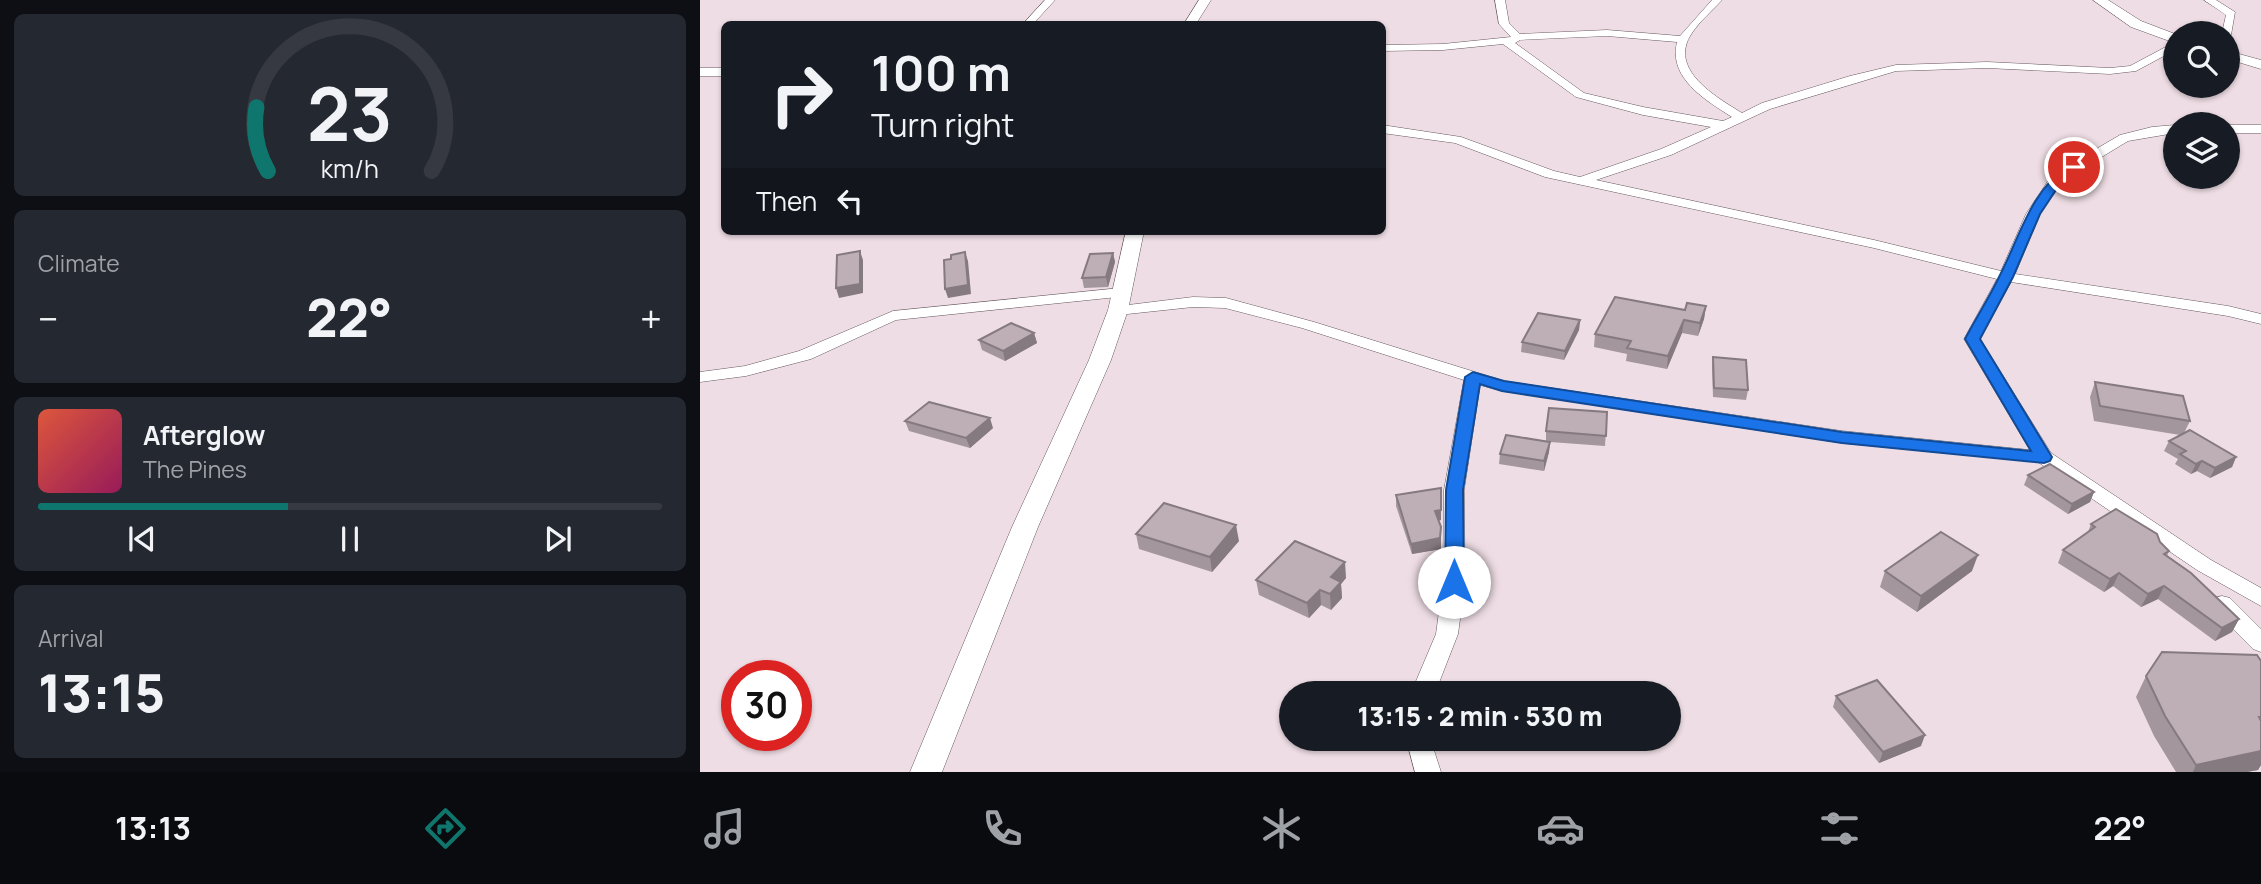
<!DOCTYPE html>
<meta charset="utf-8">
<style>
:root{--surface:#171b24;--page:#242831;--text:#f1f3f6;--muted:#9ea1a6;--line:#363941;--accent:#0f766e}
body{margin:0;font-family:Manrope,sans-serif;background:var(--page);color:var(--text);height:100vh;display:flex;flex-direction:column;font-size:26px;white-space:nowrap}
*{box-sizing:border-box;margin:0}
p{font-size:23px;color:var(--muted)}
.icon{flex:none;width:38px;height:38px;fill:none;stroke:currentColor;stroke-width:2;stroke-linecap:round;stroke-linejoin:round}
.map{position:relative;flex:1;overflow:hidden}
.side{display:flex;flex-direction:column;gap:14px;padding:14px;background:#0d0f14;width:700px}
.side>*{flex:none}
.banner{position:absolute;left:21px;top:21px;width:665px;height:214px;border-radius:10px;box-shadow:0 2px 5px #0004;background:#171b24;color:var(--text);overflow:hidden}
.controls{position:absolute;left:1463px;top:21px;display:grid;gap:14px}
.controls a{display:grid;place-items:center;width:77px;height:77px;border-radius:50%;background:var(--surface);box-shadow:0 2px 5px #0004;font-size:35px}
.speed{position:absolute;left:21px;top:660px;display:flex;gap:14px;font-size:35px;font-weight:700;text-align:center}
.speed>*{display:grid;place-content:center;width:91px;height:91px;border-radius:50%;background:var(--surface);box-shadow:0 2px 5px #0004;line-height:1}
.speed .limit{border:10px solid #d22;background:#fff;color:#111}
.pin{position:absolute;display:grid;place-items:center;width:60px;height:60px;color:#fff;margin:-30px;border:4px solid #fff;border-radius:50%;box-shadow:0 2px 7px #0007}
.me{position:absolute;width:77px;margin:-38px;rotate:0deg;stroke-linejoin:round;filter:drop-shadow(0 0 5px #0008)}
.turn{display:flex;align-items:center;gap:24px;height:147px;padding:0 35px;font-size:32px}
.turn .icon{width:91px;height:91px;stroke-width:2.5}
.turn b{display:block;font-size:49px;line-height:60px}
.then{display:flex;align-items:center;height:66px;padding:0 35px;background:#0003;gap:14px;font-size:26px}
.big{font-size:52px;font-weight:800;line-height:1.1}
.side .tile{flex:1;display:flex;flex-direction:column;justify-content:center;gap:10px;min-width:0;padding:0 24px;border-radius:10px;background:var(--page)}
.side .dial{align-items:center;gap:0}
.dial svg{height:182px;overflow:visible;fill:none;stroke:var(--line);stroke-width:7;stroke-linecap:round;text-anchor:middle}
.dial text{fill:var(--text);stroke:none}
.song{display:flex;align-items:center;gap:21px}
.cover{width:84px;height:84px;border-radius:10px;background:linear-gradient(135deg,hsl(10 70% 55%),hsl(330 70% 35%))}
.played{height:7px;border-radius:4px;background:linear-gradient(90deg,var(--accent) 40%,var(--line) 40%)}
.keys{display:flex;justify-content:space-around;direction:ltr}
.heat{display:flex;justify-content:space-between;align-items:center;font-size:38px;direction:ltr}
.trip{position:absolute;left:579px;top:681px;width:402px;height:70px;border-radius:35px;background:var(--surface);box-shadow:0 2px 5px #0004;font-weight:800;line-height:70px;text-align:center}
.menu{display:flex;height:112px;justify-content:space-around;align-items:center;background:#090b0e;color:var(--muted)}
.menu .icon{width:49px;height:49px}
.menu .selected{color:var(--accent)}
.menu b{font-size:32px;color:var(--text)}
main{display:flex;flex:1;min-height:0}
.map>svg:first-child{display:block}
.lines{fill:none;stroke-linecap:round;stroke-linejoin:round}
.street-casing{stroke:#66585e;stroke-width:1}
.secondary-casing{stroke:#66585e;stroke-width:1}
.street{fill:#fff;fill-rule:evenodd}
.secondary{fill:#fff;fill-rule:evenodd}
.wall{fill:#a3969c}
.shaded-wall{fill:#857a7f}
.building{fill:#beaeb5;stroke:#857a7f;stroke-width:2}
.route{fill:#1a73e8;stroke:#114b97;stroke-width:2}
</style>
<main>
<section class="side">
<div class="tile dial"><svg viewBox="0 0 100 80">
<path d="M14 69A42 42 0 1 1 86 69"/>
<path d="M14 69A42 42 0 0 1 9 41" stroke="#0f766e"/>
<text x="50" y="56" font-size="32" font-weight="700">23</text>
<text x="50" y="72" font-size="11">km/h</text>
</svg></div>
<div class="tile"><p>Climate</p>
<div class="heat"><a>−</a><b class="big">22°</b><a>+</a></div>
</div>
<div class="tile">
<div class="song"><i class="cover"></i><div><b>Afterglow</b><p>The Pines</p></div></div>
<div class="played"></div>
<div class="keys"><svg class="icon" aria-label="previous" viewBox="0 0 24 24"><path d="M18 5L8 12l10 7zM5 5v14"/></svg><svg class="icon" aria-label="pause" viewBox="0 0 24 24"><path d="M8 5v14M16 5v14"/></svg><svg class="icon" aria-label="next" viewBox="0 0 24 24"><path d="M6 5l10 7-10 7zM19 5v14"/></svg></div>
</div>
<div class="tile"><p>Arrival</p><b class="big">13:15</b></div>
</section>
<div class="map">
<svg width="1561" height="772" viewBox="0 0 1561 772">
<rect width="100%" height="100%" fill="#eedde4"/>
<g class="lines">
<defs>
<path id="street" d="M 345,0 L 355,0 L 333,24 L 323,24 Z
M 795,0 L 805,0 L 809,23 L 820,34 L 907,30 L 980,36 L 1012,0 L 1022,0 C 1012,11 1000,21 992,33 C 967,69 1016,97 1042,113 L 1062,103 L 1150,76 L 1196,65 L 1287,62 L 1410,68 L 1430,66 L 1475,42 L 1475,50 L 1436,71 L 1410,74 L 1287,68 L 1196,71 L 1070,109 L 971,155 L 896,180 L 1174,240 L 1301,271 L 1326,214 L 1352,175 L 1420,135 L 1452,127 L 1475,125 L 1475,133 L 1428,141 L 1362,181 L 1340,214 L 1315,274 L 1528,306 L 1561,314 L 1561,324 L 1528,316 L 1311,282 L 1280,339 L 1351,453 L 1511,560 L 1561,588 L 1561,606 L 1497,570 L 1338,462 L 1142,443 L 802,391 L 780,385 L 764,490 L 765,582 L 758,634 L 735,693 L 711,693 L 736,634 L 743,582 L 744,490 L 764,380 L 602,328 L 525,308 L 493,307 L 418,315 L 410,310 L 412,307 L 493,297 L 526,298 L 614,322 L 804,381 L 1142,431 L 1330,450 L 1264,339 L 1297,279 L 1174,248 L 845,177 L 755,143 L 682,133 L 682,125 L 761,137 L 854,171 L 880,177 L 961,149 L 1011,127 L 943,115 L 876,97 L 803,44 L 743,50 L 682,51 L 682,45 L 743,44 L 811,37 L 799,24 ZM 907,36 L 977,42 C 968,78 1005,100 1032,117 L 1023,121 L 943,107 L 884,93 L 815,43 L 820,40 Z
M 1504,0 L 1516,0 L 1535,12 L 1531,35 L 1522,33 L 1526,15 Z
M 1528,125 L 1561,125 L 1561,133 L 1528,133 Z
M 421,288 L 427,290 L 429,293 L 427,296 L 196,320 L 111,359 L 46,376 L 0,382 L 0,372 L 45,366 L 99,351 L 193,311 Z
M 1522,596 L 1530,598 L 1561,629 L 1561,652 L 1553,649 L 1514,610 L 1511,604 L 1514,598 Z
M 706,738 L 730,738 L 741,772 L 715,772 Z"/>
<path id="secondary" d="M 499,0 L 511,0 L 496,24 L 484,24 Z
M 1393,0 L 1408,0 L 1441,21 L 1475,34 L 1475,43 L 1431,27 Z
M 1528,51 L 1561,60 L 1561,69 L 1528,59 Z
M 0,68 L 24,68 L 24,76 L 0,76 Z
M 426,231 L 444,231 L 428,310 L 411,360 L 338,527 L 242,772 L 210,772 L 312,527 L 389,360 L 408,310 Z"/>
</defs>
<use href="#street" class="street-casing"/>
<use href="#secondary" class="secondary-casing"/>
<use href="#street" class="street"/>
<use href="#secondary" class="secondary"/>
</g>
<path class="wall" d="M 413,253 L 415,262 L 408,287 L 384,288 L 382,278 Z
M 1006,306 L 1004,319 L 998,336 L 982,333 L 967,369 L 926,361 L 927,354 L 894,347 L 895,334 L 985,310 Z
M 880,320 L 879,330 L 864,360 L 821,352 L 822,342 Z
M 334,333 L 337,343 L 305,361 L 282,350 L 279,340 Z
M 1013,357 L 1048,390 L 1046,400 L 1013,397 L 1012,367 Z
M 1395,382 L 1490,421 L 1484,433 L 1536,457 L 1532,467 L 1510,478 L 1497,471 L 1491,474 L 1475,464 L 1478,459 L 1464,451 L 1469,441 L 1480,435 L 1394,421 L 1390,397 Z
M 907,412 L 905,446 L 850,442 L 849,452 L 844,471 L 799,464 L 800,454 L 846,441 L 846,431 Z
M 205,421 L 293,428 L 270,448 L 209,431 Z
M 1328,475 L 1394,492 L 1390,502 L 1368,514 L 1324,485 Z
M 696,495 L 741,520 L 738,521 L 741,549 L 712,554 L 696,506 Z
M 1391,524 L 1460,542 L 1469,551 L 1467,556 L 1539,619 L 1532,632 L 1515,641 L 1458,599 L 1441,607 L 1413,586 L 1404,592 L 1358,563 L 1363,550 L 1388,532 Z
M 436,534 L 539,541 L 512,572 L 439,549 Z
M 1185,571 L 1272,571 L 1217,612 L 1180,587 Z
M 646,578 L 641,584 L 642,598 L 631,610 L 621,605 L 609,618 L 559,595 L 556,580 Z
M 1561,661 L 1561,765 L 1558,770 L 1547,772 L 1476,772 L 1454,736 L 1436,697 L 1446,676 Z
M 1136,696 L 1221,746 L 1179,763 L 1133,707 Z"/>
<path class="shaded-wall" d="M 160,251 L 163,260 L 163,293 L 139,298 L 136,288 Z
M 265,252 L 268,261 L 271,294 L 248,298 L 245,289 Z
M 413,253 L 415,262 L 408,287 L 406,277 Z
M 1006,306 L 1004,319 L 998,336 L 1000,323 Z
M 880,320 L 879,330 L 864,360 L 865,351 Z
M 984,320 L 982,333 L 967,369 L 968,356 Z
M 334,333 L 337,343 L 305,361 L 303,351 Z
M 290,418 L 293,428 L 270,448 L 266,438 Z
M 850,442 L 849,452 L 844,471 L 844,461 Z
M 1536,457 L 1532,467 L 1510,478 L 1515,468 Z
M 1502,461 L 1497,471 L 1491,474 L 1496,464 Z
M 741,488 L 741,520 L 735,521 L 735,511 Z
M 1394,492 L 1390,502 L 1368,514 L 1372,504 Z
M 536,525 L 539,541 L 512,572 L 510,557 Z
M 741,527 L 741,549 L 712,554 L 711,544 Z
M 1278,555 L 1272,571 L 1217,612 L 1221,596 Z
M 645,562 L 646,578 L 641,584 L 642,598 L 631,610 L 630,594 L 631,577 Z
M 1419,573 L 1413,586 L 1404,592 L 1410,579 Z
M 1464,586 L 1458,599 L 1441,607 L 1448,594 Z
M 620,590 L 621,605 L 609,618 L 607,603 Z
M 1539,619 L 1532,632 L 1515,641 L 1522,628 Z
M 1225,735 L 1221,746 L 1179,763 L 1183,752 Z
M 1561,751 L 1561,765 L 1558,770 L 1547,772 L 1493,772 L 1496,765 Z"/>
<path class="building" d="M 160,251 L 160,284 L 136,288 L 137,255 Z
M 265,252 L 268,285 L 245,289 L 244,260 L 251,259 L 251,255 Z
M 413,253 L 406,277 L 382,278 L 390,254 Z
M 915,297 L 985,310 L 987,303 L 1006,306 L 1000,323 L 984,320 L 968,356 L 927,348 L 931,341 L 895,334 Z
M 838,313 L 880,320 L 865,351 L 822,342 Z
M 311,323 L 334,333 L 303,351 L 279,340 Z
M 1013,357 L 1046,360 L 1048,390 L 1014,388 Z
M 1395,382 L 1483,396 L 1490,421 L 1400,406 Z
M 229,402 L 290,418 L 266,438 L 205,421 Z
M 849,408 L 907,412 L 906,436 L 846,431 Z
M 1490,430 L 1536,457 L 1515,468 L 1502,461 L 1496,464 L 1480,454 L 1486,451 L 1469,441 Z
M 806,435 L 850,442 L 844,461 L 800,454 Z
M 1350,464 L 1394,492 L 1372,504 L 1328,475 Z
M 741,488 L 741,510 L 735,511 L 741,527 L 740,538 L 711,544 L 696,495 Z
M 464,503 L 536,525 L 510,557 L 436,534 Z
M 1416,509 L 1457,534 L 1460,542 L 1469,551 L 1464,554 L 1491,573 L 1539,619 L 1522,628 L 1464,586 L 1448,594 L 1419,573 L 1410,579 L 1363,550 L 1395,527 L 1391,524 Z
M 1241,532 L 1278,555 L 1221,596 L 1185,571 Z
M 595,541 L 645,562 L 631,577 L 641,582 L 630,594 L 620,590 L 607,603 L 556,580 Z
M 1462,652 L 1557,655 L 1561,661 L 1561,717 L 1559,717 L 1561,721 L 1561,751 L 1496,765 L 1465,716 L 1446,676 Z
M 1177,680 L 1225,735 L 1183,752 L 1136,696 Z"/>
<path class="route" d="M 1370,164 L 1380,167 L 1362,181 L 1340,214 L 1313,277 L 1280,339 L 1352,457 L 1350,461 L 1344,463 L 1142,443 L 802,391 L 780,384 L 763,490 L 764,582 L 761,586 L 748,586 L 745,582 L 746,490 L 765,377 L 773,372 L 804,381 L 1142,432 L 1331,451 L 1265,339 C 1276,318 1289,298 1299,277 C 1320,237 1330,191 1370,164 Z"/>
</svg>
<div class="controls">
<a><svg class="icon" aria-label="search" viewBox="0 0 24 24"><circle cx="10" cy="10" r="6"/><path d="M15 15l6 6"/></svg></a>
<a><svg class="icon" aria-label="layers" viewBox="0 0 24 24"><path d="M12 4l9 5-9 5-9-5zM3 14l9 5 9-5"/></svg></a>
</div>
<div class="speed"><div class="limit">30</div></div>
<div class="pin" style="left:1374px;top:167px;background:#d93025"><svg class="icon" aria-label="arrive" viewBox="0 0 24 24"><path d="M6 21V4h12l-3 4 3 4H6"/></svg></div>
<svg class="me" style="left:754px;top:582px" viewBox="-20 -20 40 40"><circle r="19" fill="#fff"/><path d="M0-13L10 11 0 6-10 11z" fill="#1a73e8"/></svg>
<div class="trip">13:15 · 2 min · 530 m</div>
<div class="banner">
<div class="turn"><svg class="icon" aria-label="right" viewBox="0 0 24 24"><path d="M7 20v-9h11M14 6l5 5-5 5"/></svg><div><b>100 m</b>Turn right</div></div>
<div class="then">Then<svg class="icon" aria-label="left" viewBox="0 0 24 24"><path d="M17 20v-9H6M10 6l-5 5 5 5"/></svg></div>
</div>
</div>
</main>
<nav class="menu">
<b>13:13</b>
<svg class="icon selected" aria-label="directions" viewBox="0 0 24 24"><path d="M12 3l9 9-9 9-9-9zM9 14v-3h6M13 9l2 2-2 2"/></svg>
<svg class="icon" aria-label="music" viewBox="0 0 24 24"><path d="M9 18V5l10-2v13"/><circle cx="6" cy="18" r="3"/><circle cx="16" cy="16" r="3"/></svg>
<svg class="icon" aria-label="phone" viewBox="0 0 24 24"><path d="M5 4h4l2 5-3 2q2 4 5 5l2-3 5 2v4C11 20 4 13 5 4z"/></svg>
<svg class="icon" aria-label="climate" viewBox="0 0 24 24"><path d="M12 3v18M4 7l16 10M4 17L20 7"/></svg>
<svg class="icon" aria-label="car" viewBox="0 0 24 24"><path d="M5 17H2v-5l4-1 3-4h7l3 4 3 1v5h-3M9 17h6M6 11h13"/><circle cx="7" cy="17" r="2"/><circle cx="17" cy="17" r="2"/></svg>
<svg class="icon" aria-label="filters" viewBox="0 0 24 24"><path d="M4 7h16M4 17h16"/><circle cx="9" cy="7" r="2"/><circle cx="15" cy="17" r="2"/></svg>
<b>22°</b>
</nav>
